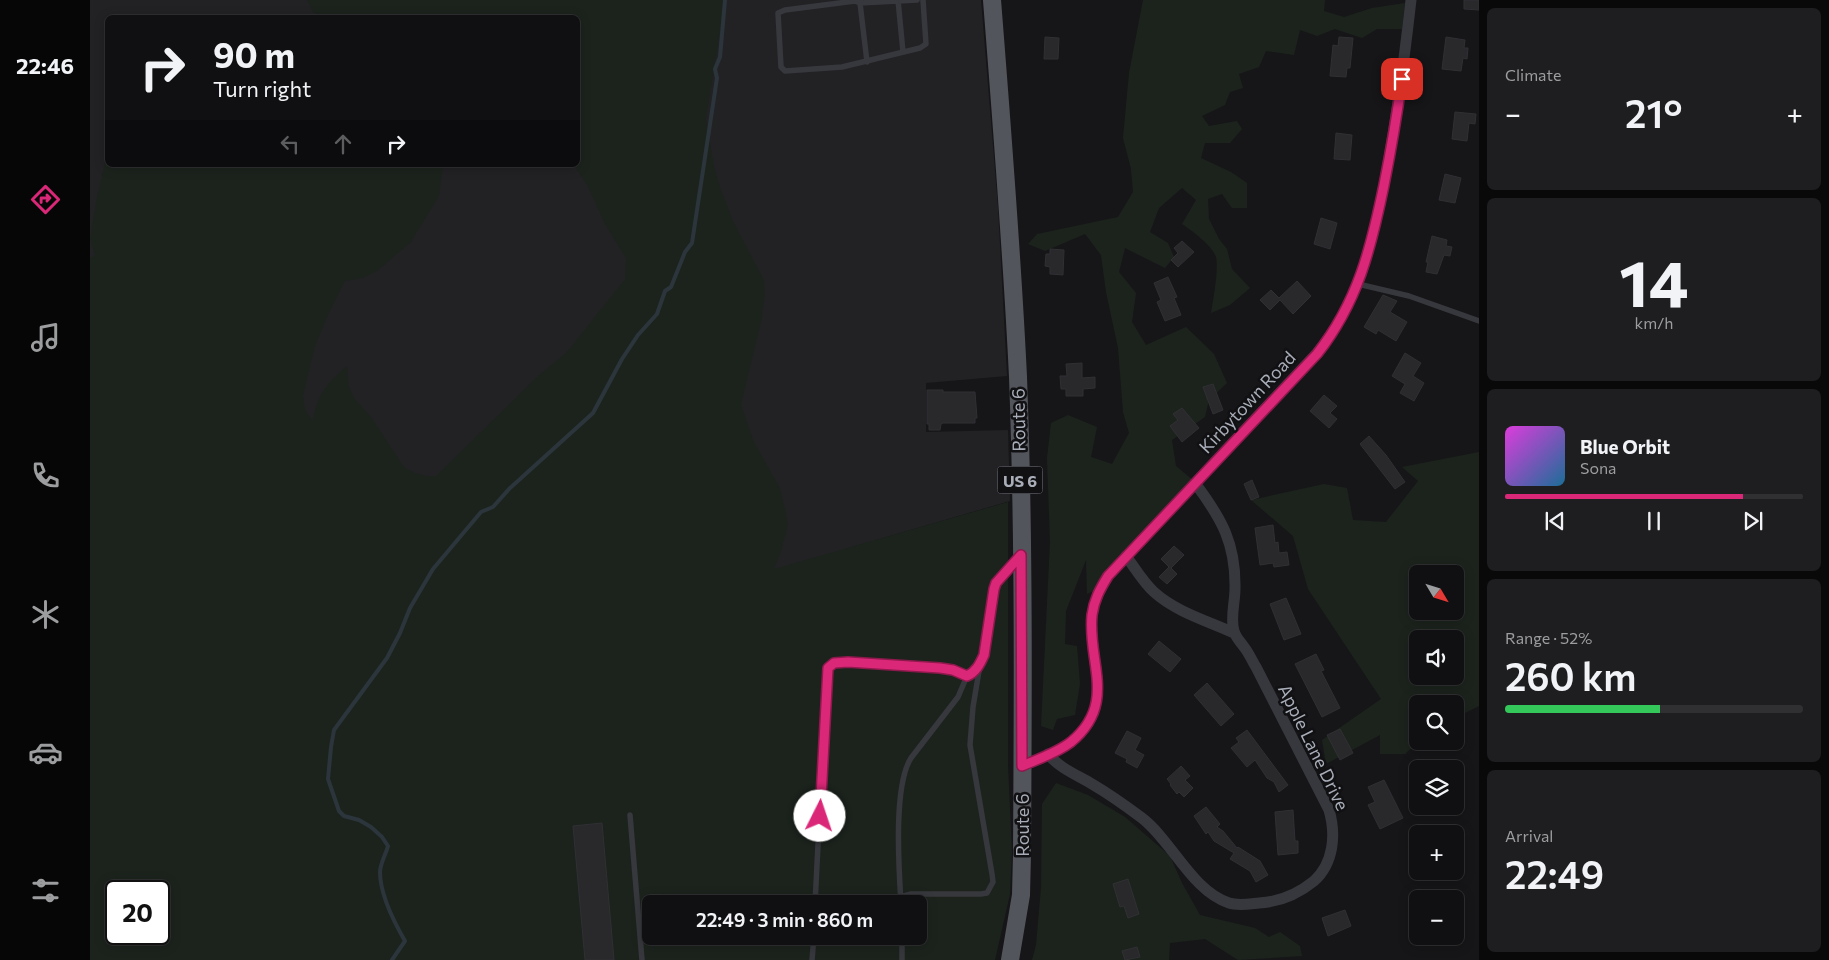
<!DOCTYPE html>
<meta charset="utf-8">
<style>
:root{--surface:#101012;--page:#1e1e20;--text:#f1f3f6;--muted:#9c9d9f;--line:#303032;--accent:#db2777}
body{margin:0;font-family:Commissioner,sans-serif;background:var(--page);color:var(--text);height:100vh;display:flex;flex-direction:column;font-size:19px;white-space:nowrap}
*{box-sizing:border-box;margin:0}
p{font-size:16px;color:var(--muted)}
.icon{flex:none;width:28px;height:28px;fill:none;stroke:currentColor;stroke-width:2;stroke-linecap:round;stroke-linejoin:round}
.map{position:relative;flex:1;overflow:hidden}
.details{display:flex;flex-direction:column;gap:8px;padding:8px;background:#09090a;width:350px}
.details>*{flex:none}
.banner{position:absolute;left:15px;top:15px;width:475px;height:152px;border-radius:8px;box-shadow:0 2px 12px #0003,0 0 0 1px var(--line);background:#101012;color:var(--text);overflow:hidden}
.needle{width:32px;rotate:128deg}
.fabs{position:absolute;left:1319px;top:565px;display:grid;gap:10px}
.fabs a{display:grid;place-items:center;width:55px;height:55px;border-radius:8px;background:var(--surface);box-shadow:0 2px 12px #0003,0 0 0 1px var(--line);font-size:25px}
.speed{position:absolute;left:15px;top:880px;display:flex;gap:10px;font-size:25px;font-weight:700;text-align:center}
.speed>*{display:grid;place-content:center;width:65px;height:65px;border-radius:50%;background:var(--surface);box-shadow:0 2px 12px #0003,0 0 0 1px var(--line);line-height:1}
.speed .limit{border:2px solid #111;border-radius:8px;background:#fff;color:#111}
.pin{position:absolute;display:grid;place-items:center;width:42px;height:42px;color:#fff;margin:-21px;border-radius:10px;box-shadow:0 2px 8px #0006}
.me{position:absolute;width:55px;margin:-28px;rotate:4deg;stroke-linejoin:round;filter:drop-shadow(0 0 4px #0008)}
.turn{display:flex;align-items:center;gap:18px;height:105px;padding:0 25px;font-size:22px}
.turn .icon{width:65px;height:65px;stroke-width:2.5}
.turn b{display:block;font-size:35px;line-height:42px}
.lanes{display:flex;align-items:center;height:48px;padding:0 25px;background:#0003;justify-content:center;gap:25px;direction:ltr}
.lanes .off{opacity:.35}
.big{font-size:38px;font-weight:600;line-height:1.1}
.details .card{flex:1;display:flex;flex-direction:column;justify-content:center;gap:8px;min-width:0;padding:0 18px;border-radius:8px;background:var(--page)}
.details .dial{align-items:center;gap:0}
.dial b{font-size:65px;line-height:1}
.song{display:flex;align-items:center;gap:15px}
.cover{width:60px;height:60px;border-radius:8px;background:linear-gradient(135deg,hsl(300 70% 55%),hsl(200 70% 35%))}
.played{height:5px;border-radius:2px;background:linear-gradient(90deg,var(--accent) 80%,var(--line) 80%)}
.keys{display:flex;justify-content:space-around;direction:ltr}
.heat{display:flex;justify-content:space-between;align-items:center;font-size:28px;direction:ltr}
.charge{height:8px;border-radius:4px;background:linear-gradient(90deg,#34c759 52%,var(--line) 0)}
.trip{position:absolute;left:552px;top:895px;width:285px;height:50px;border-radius:8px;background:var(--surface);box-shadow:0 2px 12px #0003,0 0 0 1px var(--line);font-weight:600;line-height:50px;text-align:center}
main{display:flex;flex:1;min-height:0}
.dock{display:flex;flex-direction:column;width:90px;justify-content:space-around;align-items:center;background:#060607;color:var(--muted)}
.dock .icon{width:35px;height:35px}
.dock .active{color:var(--accent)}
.dock b{font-size:22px;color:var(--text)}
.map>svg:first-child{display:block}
.built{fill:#222225;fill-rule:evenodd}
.green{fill:#1c231d;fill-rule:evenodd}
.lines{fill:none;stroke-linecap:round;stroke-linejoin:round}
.stream{stroke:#2c353c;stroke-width:4}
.building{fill:#29292c;stroke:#303034}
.lane{stroke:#37383d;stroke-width:5.5}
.street{stroke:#37383d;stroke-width:11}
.primary{stroke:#53555c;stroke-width:18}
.route-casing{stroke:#8e194d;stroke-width:12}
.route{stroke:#db2777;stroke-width:9}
.labels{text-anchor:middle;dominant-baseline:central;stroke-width:5;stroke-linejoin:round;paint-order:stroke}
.shield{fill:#111113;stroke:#7b7e86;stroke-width:1}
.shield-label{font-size:16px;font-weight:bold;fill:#a8adb8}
.street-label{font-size:18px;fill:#a8adb8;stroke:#111113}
</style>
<main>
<nav class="dock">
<b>22:46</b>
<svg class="icon active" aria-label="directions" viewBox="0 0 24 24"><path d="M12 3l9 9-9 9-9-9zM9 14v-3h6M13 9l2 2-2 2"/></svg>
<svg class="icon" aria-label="music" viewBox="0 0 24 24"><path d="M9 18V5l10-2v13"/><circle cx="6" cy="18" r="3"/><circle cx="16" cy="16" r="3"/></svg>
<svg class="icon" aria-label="phone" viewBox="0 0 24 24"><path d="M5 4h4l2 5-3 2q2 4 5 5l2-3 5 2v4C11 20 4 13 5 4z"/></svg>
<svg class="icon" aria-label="climate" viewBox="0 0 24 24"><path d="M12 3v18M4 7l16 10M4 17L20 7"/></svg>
<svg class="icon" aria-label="car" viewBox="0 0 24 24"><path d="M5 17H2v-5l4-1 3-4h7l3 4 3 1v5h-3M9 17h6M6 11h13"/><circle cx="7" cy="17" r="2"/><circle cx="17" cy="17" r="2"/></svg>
<svg class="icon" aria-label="filters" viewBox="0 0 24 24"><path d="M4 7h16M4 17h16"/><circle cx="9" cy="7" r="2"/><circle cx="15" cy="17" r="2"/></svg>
</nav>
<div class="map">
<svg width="1389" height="960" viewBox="0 0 1389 960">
<rect width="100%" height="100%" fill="#161618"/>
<path class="built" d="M 0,0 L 891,0 L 908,207 L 917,376 L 836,383 L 836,432 L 918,430 L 920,501 L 687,569 L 542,585 L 422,960 L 5,960 L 0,947 ZM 18,18 L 488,18 L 488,165 L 18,165 ZM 26,891 L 69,891 L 69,934 L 26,934 Z"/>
<path class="green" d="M 217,0 L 635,0 L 616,119 L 624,166 L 630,187 L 643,221 L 674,280 L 675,294 L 671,322 L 651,405 L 664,442 L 690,488 L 696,513 L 698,525 L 691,552 L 684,569 L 918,502 L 918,765 L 922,853 L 920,894 L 905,960 L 0,960 L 0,258 L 5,255 L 0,239 L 7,197 L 17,154 L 18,165 L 353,165 L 349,196 L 321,242 L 287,271 L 273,278 L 255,281 L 238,315 L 225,346 L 213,396 L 215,410 L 223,421 C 227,394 237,383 257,366 L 259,387 L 264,398 L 281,417 L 314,467 C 324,473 333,477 346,476 L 448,376 L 476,353 L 535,279 L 536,258 L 516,226 L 497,185 L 484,165 L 488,165 L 488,18 L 234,17 L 223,12 ZM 26,891 L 69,891 L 69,934 L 26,934 ZM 561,904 L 829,904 L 829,936 L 561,936 Z
M 1053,0 L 1235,0 L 1234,11 L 1254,17 L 1282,8 L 1315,3 L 1312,29 L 1287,29 L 1272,38 L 1245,29 L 1227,36 L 1210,30 L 1204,55 L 1176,51 L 1169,67 L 1149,74 L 1153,88 L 1140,92 L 1135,105 L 1112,116 L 1119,126 L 1147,121 L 1152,129 L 1140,143 L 1115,143 L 1111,158 L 1141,172 L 1157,183 L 1157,208 L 1142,208 L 1132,194 L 1118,199 L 1119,219 L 1129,239 L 1137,249 L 1142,269 L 1160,288 L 1140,305 L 1121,313 C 1123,299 1129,270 1126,257 C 1122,245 1102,231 1092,224 L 1106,200 L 1092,188 L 1069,208 L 1060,232 L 1078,243 L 1084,257 L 1075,268 L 1035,248 L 1029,272 L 1046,293 L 1042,322 L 1056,345 L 1096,327 L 1124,354 L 1137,383 L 1119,400 L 1115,417 L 1082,440 L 1086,466 L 1104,481 L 1052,538 L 1041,543 C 1032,574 1025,581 997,594 L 996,560 L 976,611 L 975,644 L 987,646 L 990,684 L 985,715 L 967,719 L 963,730 L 951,726 L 960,542 L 957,458 L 961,423 L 978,415 L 1007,427 L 1001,457 L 1022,464 L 1039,433 L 1033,412 L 1028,348 L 1016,292 L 1011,255 L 995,234 L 955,251 L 938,244 L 947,234 L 1028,217 L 1043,192 L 1041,169 L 1033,138 L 1039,73 Z
M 1389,452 L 1389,706 L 1365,718 L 1365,704 L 1328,704 L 1328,741 L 1329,741 L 1315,754 L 1290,754 L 1290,735 L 1236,764 L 1232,740 L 1291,699 L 1218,589 L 1203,536 L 1161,500 L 1234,484 L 1257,488 L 1263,520 L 1296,522 L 1328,481 L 1312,467 ZM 1328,574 L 1365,574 L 1365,611 L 1328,611 ZM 1328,639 L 1365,639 L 1365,676 L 1328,676 Z
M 966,783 L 998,795 L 1035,817 L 1080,856 L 1092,883 L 1110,915 L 1165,928 L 1179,937 L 1190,932 L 1210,946 L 1212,956 L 1148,960 L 1115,939 L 1080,943 L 1079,960 L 942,960 L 946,945 L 951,888 L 952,804 Z"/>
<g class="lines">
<path class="stream" d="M 302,960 L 315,941 C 304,922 290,895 290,872 C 290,864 296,854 298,846 L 292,837 L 281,827 L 269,820 L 254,816 L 249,811 L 238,779 L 241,747 L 244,730 L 297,658 L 310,633 L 320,608 L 343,569 L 391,512 L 403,507 L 419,489 L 503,413 L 532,359 L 548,335 L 567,314 L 575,291 L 581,287 L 595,252 L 602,243 L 627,78 L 625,69 L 630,57 L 635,0"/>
</g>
<path class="building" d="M 1374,0 L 1389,0 L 1389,10 L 1374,9 Z
M 955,37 L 969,38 L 968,59 L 954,59 Z
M 1249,37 L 1263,38 L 1260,68 L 1257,68 L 1256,77 L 1240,76 L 1243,45 L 1248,46 Z
M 1356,37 L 1375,40 L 1374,48 L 1378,48 L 1377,59 L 1373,58 L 1371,71 L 1352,69 Z
M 1365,112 L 1386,114 L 1385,124 L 1379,123 L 1377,141 L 1362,139 Z
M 1246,133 L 1262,135 L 1260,160 L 1244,159 Z
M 1355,174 L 1371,178 L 1365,203 L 1349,200 Z
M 1231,218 L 1247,223 L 1240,249 L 1224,244 Z
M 1342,236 L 1357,240 L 1356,246 L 1362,247 L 1360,256 L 1354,255 L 1347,274 L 1336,272 L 1338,262 L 1336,262 Z
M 1092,241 L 1104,252 L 1088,267 L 1081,260 L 1088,253 L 1084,248 Z
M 960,249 L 974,250 L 973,275 L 960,274 L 960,267 L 955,266 L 956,254 L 960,254 Z
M 1078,277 L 1087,297 L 1084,298 L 1091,315 L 1075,321 L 1067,302 L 1071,300 L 1064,283 Z
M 1207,281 L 1221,296 L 1203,314 L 1190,300 L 1180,310 L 1170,300 L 1181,290 L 1189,298 Z
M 1293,295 L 1307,301 L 1300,312 L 1317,322 L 1306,341 L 1288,330 L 1286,334 L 1274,327 Z
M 1315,353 L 1331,363 L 1323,376 L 1334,383 L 1324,401 L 1310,393 L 1315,384 L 1302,376 Z
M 992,363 L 992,378 L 1005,377 L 1005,388 L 993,389 L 993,396 L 976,396 L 976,389 L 971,389 L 970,376 L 977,376 L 976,364 Z
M 1123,384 L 1133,410 L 1123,414 L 1113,387 Z
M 837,390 L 853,390 L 853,392 L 885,392 L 887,418 L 885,418 L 885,423 L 853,423 L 851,424 L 850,430 L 839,430 L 839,424 L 837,424 Z
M 1234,395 L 1247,406 L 1240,413 L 1247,419 L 1239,428 L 1220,411 Z
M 1092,408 L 1109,428 L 1092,442 L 1080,426 L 1088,420 L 1083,414 Z
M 1279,436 L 1296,455 L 1315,482 L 1305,489 L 1270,444 Z
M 1162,480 L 1169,497 L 1161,500 L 1154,484 Z
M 1183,525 L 1185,543 L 1188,542 L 1189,553 L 1197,552 L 1199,565 L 1184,567 L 1183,563 L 1170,565 L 1165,528 Z
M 1084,546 L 1094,555 L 1081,568 L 1087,574 L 1077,584 L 1069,577 L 1079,567 L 1071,559 Z
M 1196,598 L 1211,634 L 1194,640 L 1180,604 Z
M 1069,641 L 1091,659 L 1080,672 L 1058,654 Z
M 1226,654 L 1234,670 L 1231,671 L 1250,708 L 1232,717 L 1205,664 Z
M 1117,683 L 1144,714 L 1131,726 L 1104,695 Z
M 1250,729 L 1263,753 L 1250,760 L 1237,735 Z
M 1157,730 L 1198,785 L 1189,792 L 1184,782 L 1177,778 L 1165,760 L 1157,767 L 1141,748 L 1149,742 L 1146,738 Z
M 1037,731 L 1051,738 L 1045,750 L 1054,755 L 1047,768 L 1036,762 L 1037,759 L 1025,753 Z
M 1091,766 L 1100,776 L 1095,780 L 1103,788 L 1094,797 L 1089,792 L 1087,794 L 1080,785 L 1081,784 L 1077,779 Z
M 1294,780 L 1313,818 L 1290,829 L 1278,805 L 1285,802 L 1278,787 Z
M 1116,807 L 1130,824 L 1127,827 L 1133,831 L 1147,848 L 1148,847 L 1170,861 L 1178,875 L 1166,882 L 1160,871 L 1140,859 L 1144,853 L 1124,841 L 1118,832 L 1116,834 L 1104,816 Z
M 1203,810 L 1205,841 L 1208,841 L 1208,853 L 1188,855 L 1185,812 Z
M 512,823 L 524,960 L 495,960 L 483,826 Z
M 1038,879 L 1049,914 L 1038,918 L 1034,906 L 1030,907 L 1023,884 Z
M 1255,910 L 1261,926 L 1238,936 L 1232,918 Z
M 1047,947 L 1050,957 L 1035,960 L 1032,951 Z"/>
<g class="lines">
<path class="lane" d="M 770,0 L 770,3 L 827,0
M 808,0 L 813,52
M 777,62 L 770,3 L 765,1 L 695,10 L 688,13 L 691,67 L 695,71 L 752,67 L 830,48 L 836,44 L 833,0
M 1268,284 L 1319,296 L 1389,321
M 540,815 L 552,960
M 810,897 L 821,894 L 891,894 L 897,893 L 903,882 L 902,874 L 880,745 L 883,707 L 890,665
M 725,904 L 737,668 L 744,663 L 758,662 L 849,668 L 863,670 L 877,676 C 886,672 891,664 894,655 L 904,589 L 906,583 L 927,559
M 811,904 C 809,870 803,786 821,758 L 868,697 L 877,676
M 812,936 L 812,960
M 722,960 L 724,936"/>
<path class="street" d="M 1036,556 C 1045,568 1053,582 1064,592 C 1086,612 1118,621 1144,633
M 958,754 C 969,768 987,775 1002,784 C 1019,794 1036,806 1052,818 C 1082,841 1102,891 1139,903 C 1148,906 1159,904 1169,903 C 1190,902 1208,894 1224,881 C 1244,863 1246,834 1239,810 L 1166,667 C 1162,661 1159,653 1154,647 C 1150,641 1146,638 1144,631 C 1140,619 1145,602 1145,589 C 1146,544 1132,519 1105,483
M 933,766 C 948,759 967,753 981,742 C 1028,704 997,662 1002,615 C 1004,600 1010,589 1018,576 L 1227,353 C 1268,303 1281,248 1294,185 C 1306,124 1314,62 1321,0"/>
<path class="primary" d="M 902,0 C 912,126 922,251 928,377 C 934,536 933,695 932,854 L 931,895 L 920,960"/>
</g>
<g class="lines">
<defs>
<path id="route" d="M 730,816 L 738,668 L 744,663 L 758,662 L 850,668 L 863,670 L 877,676 C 886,672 890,664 894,655 L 904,589 L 906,583 L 931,555 L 932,766 C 948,759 967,753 981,742 C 1028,703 997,662 1002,615 C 1004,600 1010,589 1018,576 L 1227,354 C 1268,302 1281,248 1294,185 C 1301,150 1307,115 1312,79"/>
</defs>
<use href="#route" class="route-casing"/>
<use href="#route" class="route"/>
</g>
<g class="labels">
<rect class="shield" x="907.5" y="466.5" width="45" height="27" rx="4"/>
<g class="shield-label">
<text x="930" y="480">US 6</text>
</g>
<g class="street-label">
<text transform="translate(1157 402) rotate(-47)">Kirbytown Road</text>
<text transform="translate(928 420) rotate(-91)">Route 6</text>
<text transform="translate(1224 747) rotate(64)">Apple Lane Drive</text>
<text transform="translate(932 825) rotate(-90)">Route 6</text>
</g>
</g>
</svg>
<div class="fabs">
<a><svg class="needle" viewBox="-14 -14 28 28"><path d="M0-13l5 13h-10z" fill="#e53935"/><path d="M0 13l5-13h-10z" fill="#9c9d9f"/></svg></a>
<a><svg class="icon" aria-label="sound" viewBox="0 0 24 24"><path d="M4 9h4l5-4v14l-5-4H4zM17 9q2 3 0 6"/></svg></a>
<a><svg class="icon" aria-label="search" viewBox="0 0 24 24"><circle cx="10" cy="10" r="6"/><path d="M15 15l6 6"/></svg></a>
<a><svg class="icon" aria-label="layers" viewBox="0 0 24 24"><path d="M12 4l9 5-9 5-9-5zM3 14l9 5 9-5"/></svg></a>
<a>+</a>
<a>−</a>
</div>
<div class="speed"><div class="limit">20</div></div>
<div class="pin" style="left:1312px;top:79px;background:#d93025"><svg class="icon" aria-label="arrive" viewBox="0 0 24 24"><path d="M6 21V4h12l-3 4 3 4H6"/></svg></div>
<svg class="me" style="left:730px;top:816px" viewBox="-20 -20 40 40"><circle r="19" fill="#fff"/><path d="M0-13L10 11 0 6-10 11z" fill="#db2777"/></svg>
<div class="trip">22:49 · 3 min · 860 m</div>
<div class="banner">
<div class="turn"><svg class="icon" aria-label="right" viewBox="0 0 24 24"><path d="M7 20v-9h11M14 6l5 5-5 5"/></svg><div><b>90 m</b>Turn right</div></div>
<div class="lanes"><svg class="icon off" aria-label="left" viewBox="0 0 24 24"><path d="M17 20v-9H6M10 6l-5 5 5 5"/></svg><svg class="icon off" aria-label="ahead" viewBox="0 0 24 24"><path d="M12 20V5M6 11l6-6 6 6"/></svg><svg class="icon" aria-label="right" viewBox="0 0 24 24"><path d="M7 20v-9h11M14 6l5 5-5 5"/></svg></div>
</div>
</div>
<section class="details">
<div class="card"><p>Climate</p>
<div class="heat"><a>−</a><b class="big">21°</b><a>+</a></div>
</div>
<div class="card dial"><b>14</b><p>km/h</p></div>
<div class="card">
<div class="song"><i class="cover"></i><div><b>Blue Orbit</b><p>Sona</p></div></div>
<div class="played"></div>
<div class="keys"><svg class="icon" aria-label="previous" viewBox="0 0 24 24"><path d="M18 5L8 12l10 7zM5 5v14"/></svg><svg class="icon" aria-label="pause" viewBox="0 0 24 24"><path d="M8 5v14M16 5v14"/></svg><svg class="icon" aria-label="next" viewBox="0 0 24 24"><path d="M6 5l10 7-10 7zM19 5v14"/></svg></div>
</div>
<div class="card"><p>Range · 52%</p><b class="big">260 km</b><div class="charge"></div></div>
<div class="card"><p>Arrival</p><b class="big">22:49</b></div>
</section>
</main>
